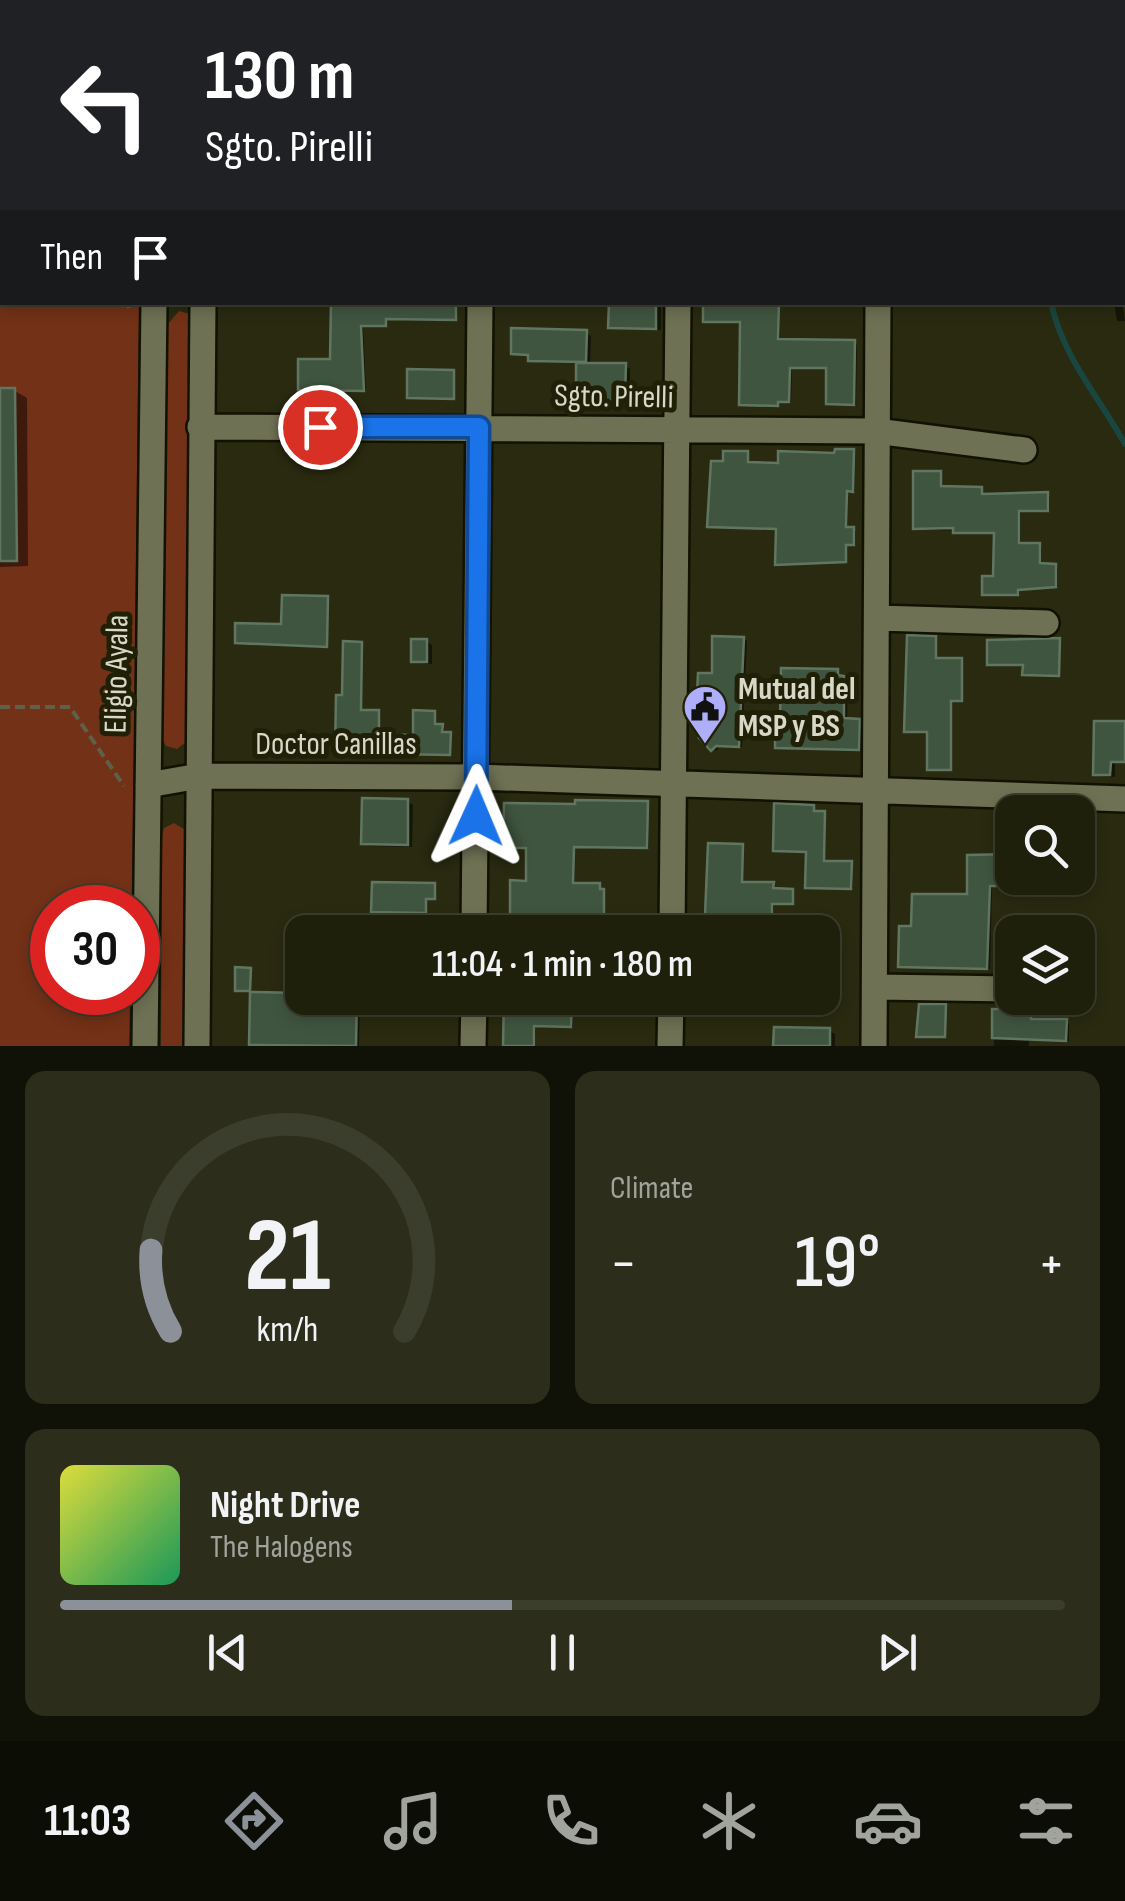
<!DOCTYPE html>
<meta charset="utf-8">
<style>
:root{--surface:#1f200c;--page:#2c2d1a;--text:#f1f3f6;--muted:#a1a39d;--line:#3c3e2d;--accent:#8c9099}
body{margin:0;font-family:"Sofia Sans Condensed",sans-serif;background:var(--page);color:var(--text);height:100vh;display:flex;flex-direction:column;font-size:38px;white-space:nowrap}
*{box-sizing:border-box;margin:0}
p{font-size:32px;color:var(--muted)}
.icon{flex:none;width:55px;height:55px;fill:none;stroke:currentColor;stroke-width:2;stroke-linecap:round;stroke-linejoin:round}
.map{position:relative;height:1046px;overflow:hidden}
.side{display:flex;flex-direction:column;gap:25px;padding:25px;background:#111207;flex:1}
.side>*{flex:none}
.banner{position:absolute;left:0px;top:0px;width:1125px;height:305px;box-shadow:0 5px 15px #0003,0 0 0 2px var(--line);background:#202124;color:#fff;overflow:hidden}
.tools{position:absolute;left:995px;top:795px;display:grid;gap:20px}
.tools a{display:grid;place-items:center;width:100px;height:100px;border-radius:20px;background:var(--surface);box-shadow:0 5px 15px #0003,0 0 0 2px var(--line);font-size:50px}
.speed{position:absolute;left:30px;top:885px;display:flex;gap:20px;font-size:50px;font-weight:700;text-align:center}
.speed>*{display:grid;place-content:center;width:130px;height:130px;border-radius:50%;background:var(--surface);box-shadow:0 5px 15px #0003,0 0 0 2px var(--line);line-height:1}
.speed .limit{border:15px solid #d22;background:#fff;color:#111}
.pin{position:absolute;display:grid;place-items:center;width:85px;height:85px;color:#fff;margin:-42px;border:5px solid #fff;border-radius:50%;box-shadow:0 2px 10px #0007}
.me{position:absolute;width:110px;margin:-55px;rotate:1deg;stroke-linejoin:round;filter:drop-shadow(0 0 8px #0008)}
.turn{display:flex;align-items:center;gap:35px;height:210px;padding:0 40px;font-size:45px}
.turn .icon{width:130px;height:130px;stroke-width:2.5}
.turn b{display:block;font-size:70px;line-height:85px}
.then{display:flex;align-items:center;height:95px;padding:0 40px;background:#0003;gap:20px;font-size:38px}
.big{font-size:75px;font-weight:600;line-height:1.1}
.side .widget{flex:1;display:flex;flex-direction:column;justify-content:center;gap:15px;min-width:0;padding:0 35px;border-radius:20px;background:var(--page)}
.side .dial{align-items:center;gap:0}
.dial svg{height:260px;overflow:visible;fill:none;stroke:var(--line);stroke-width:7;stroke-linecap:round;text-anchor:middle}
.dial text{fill:var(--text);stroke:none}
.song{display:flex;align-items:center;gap:30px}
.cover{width:120px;height:120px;border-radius:15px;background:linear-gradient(135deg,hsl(60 70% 55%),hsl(150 70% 35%))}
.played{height:10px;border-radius:5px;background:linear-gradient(90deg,var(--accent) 45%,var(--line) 45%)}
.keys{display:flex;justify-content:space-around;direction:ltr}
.heat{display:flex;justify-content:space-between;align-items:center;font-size:55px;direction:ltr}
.side .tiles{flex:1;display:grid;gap:25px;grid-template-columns:1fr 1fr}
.widget:last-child{grid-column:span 2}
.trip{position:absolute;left:285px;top:915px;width:555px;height:100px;border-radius:20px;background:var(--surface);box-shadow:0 5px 15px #0003,0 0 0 2px var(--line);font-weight:600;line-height:100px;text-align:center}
.tab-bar{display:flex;height:160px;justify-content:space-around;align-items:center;background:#0c0d05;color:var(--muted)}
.tab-bar .icon{width:70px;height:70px}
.tab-bar .current{color:var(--accent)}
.tab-bar b{font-size:45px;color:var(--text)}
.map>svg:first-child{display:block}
.green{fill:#733117}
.shadow{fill:#0007}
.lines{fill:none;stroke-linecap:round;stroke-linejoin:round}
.stream{stroke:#19463e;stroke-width:6}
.building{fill:#405540;stroke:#607660;stroke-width:2.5}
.minor-casing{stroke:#121200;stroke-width:30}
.path{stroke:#5f6049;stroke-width:4;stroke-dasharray:10 5;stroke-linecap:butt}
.minor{stroke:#6f7154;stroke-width:25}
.route-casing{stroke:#114b97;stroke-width:25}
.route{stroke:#1a73e8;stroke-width:18}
.labels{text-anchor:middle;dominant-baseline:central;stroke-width:10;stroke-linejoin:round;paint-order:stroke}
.street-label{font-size:32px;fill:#d7d8c8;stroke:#202006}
.poi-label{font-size:32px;font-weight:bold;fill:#d7d8c8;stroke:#202006;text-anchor:start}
</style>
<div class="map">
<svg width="1125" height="1046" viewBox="0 0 1125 1046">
<rect width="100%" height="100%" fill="#292a10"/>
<path class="green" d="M 0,294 L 2,302 L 139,303 L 132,907 L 52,908 L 52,992 L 130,993 L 129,1046 L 0,1046 Z
M 179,311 L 190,314 L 193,319 L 187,736 L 186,742 L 177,749 L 166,746 L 161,736 L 168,324 Z
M 174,823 L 184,829 L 186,835 L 184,1046 L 161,1046 L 162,835 L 164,828 Z"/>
<path class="shadow" d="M 909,0 L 963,0 L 963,2 L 909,2 Z
M 0,51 L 2,54 L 0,171 Z
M 1122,173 L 1125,173 L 1125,222 L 1122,222 Z
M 1122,301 L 1125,321 L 1117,321 L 1114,302 Z
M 334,302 L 458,302 L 457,320 L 388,319 L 387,326 L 363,326 L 366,391 L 303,390 L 332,362 Z
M 611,302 L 661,302 L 661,330 L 616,329 L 611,326 Z
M 703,302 L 780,302 L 780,341 L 857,344 L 856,405 L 828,403 L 829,368 L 792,368 L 791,402 L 779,402 L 779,406 L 741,404 L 742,322 L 708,322 Z
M 586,333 L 591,336 L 590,365 L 625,366 L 630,369 L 630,402 L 590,402 L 585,399 L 585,392 L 578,388 L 578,363 L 536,362 L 530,356 L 513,353 Z
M 0,391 L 15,391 L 27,398 L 28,566 L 0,567 Z
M 854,452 L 855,491 L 848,491 L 848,529 L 856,531 L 856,545 L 847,545 L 847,562 L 778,564 L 779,529 L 726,463 L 747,454 L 749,465 L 780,465 Z
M 940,474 L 943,489 L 981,489 L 984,497 L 1050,496 L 1050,511 L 1021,511 L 1021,546 L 1042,547 L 1042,566 L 1058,568 L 1058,587 L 1020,590 L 1020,595 L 987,595 L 995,578 L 997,533 L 918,529 Z
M 327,598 L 328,647 L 239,643 L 284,626 Z
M 936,638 L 937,660 L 963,661 L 963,700 L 952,700 L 952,769 L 931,769 L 929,732 Z
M 744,639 L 747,641 L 742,747 L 720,747 L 716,751 L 706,735 L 707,694 L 700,692 Z
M 427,642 L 432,645 L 432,664 L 419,663 L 413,660 Z
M 362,644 L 362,712 L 380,713 L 380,737 L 415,737 L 434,713 L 436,726 L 444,728 L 444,734 L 452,735 L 451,755 L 340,753 L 344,698 Z
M 837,671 L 848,680 L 847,721 L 863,723 L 863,751 L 777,747 Z
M 1125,724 L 1125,763 L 1115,763 L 1115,777 L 1100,776 L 1096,774 Z
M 408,802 L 413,805 L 412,847 L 369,846 L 364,843 Z
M 648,804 L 649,848 L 575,846 L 574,885 L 601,887 L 601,892 L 605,893 L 605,918 L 514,916 L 528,883 L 529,848 Z
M 814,807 L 815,814 L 826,815 L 825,864 L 853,865 L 853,888 L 809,888 L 808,851 Z
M 1010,830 L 1012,878 L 1022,878 L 1022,886 L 992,886 L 990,969 L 901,966 L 914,928 L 970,897 L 1010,857 Z
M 742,847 L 743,884 L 773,885 L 775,891 L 794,892 L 794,904 L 774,904 L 773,932 L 714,932 L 714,915 Z
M 605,923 L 630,923 L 632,932 L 604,932 Z
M 806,930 L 836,930 L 841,933 L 841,959 L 822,959 L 822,932 L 806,932 Z
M 253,995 L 360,998 L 359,1046 L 254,1045 L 252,1044 Z
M 507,998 L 571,999 L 573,1027 L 536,1026 L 536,1046 L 506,1046 Z
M 995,1011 L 1030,1012 L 1033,1021 L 1066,1022 L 1069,1024 L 1069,1041 L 1029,1041 L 1029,1046 L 994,1046 Z
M 829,1031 L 835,1034 L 835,1046 L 776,1046 Z"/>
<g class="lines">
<path class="stream" d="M 1122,99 L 1125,96
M 1051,302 C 1062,356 1099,397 1125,444"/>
</g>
<path class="building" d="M 331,302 L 456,302 L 456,320 L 386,319 L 386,326 L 361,326 L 364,391 L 298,390 L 298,359 L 330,359 Z
M 609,302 L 656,302 L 656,329 L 608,328 Z
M 703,302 L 779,302 L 778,339 L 855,340 L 854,405 L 826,404 L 826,368 L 790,368 L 789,402 L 778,402 L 778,406 L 739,405 L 740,322 L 703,322 Z
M 511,328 L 587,330 L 586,362 L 528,361 L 528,355 L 511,354 Z
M 576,363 L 626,363 L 625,401 L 582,400 L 583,389 L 576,389 Z
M 407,369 L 454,370 L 454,399 L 407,398 Z
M 0,388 L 15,388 L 17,561 L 0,561 Z
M 835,449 L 854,449 L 853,492 L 847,491 L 846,527 L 854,527 L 854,545 L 846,545 L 846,562 L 775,565 L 776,529 L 707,527 L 711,461 L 723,461 L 723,451 L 748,451 L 748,462 L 778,463 L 778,451 L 834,453 Z
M 913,471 L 941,471 L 941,486 L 982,487 L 982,494 L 1048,492 L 1048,511 L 1019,511 L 1019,543 L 1040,543 L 1040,563 L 1056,564 L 1056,587 L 1018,590 L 1018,595 L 982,595 L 982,576 L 993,576 L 994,533 L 953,533 L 953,528 L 913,529 Z
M 282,595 L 328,596 L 327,647 L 235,643 L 235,623 L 281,624 Z
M 907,635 L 936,636 L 936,658 L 962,658 L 962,701 L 951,701 L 951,770 L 927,770 L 927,732 L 904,732 Z
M 712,636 L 744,637 L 739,747 L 716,746 L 711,751 L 699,738 L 704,734 L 704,694 L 697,694 L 698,673 L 712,673 Z
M 1060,638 L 1059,676 L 1022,675 L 1023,665 L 987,665 L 987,640 Z
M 411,639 L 427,639 L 427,662 L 411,662 Z
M 343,641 L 362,642 L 361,710 L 379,710 L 379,734 L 413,735 L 413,710 L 435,711 L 435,724 L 443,724 L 442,732 L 451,732 L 450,755 L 335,753 L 336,695 L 342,695 Z
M 781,668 L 838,669 L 838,675 L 844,676 L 844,718 L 860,719 L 859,750 L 775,748 L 775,717 L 780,717 Z
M 1094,721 L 1125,721 L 1125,762 L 1111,762 L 1110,775 L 1093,775 Z
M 362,798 L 408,799 L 408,845 L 361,844 Z
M 575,800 L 648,801 L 647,848 L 574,847 L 573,883 L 600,883 L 600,889 L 604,889 L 604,918 L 510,917 L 510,880 L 526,881 L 526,848 L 503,848 L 504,803 L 575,804 Z
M 774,803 L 814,805 L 814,811 L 825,811 L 824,861 L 852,861 L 851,889 L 805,888 L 806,852 L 773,851 Z
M 708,843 L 743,844 L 742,882 L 774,882 L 773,888 L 793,889 L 793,904 L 772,904 L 772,932 L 736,932 L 737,916 L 705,915 Z
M 1012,854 L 1012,886 L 990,886 L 987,969 L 898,967 L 899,926 L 911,926 L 912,894 L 967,894 L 967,855 Z
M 372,882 L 435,883 L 435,899 L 426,899 L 426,913 L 371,912 Z
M 235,967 L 251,968 L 250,991 L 235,991 Z
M 250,992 L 302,993 L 302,998 L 357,998 L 356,1046 L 249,1045 Z
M 504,998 L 572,998 L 571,1027 L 534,1026 L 534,1046 L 503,1046 Z
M 919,1004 L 946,1004 L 945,1037 L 916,1037 Z
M 992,1009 L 1031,1009 L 1031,1019 L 1067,1019 L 1066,1041 L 992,1038 Z
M 774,1027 L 830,1028 L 830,1046 L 773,1046 Z"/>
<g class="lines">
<defs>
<path id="minor" d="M 491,0 L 509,2
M 159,2 L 159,0
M 209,2 L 210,0
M 568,2 L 568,0
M 883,2 L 883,0
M 1122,44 L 1125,44
M 1122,278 L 1125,278
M 0,285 L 2,285
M 200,427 L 876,431 L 1024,450
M 878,618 L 1046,623
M 148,785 L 199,776 L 476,777 L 1125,799
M 474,932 L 480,302
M 672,932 L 678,302
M 876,987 L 1012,989
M 145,1046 L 154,302
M 197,1046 L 203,302
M 473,1046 L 474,998
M 670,1046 L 671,998
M 874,1046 L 878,302"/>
</defs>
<use href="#minor" class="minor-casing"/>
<path class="path" d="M 16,304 L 128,305 L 129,308
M 0,707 L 70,707 L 124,786"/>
<use href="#minor" class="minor"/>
</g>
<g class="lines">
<defs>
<path id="route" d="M 320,427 L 479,427 L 476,816"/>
</defs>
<use href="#route" class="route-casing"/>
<use href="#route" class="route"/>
</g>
<defs>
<symbol id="civic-pin" viewBox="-11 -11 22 30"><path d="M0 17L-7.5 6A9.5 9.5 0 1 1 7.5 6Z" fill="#aeaefa" stroke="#202006"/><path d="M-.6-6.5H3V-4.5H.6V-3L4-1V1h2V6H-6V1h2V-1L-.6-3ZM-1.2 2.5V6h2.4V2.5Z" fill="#111"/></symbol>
</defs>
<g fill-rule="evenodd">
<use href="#civic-pin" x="680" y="682" width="50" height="68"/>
</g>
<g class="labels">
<g class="street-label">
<text transform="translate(614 397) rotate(1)">Sgto. Pirelli</text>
<text transform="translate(117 674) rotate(-89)">Eligio Ayala</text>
<text x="336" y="744">Doctor Canillas</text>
</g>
<g class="poi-label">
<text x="738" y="689">Mutual del<tspan x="738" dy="37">MSP y BS</tspan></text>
</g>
</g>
</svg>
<div class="tools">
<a><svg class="icon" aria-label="search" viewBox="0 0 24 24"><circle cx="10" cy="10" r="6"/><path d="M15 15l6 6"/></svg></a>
<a><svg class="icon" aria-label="layers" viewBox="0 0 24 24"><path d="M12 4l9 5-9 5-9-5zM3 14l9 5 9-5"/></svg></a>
</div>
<div class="speed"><div class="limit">30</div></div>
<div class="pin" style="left:320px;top:427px;background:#d93025"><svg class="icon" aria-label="arrive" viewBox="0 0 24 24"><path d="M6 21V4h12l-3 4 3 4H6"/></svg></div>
<svg class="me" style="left:476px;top:816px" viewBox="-20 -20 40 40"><path d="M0-17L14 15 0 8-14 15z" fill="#1a73e8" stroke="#fff" stroke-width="4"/></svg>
<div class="trip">11:04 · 1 min · 180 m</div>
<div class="banner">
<div class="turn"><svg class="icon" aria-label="left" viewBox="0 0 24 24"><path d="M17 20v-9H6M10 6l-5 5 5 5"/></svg><div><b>130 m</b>Sgto. Pirelli</div></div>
<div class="then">Then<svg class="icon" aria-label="arrive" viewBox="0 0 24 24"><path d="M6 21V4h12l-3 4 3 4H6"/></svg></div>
</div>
</div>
<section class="side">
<div class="tiles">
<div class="widget dial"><svg viewBox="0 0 100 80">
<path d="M14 69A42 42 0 1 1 86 69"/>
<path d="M14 69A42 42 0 0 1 8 44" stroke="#8c9099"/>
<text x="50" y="56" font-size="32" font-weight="700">21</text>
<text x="50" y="72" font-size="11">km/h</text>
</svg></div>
<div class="widget"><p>Climate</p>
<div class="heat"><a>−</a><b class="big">19°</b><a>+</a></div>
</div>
<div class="widget">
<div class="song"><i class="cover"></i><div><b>Night Drive</b><p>The Halogens</p></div></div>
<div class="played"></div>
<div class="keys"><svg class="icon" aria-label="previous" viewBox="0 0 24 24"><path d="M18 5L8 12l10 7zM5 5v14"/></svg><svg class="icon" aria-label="pause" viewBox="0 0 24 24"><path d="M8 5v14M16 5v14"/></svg><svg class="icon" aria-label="next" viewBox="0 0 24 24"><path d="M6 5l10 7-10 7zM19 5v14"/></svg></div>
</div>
</div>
</section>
<nav class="tab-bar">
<b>11:03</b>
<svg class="icon current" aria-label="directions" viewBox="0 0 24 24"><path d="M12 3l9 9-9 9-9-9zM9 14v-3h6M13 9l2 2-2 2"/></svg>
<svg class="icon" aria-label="music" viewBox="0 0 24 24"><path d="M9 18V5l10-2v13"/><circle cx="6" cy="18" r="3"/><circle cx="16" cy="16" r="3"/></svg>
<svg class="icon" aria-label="phone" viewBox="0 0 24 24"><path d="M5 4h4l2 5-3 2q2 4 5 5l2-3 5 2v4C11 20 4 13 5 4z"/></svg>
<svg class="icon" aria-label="climate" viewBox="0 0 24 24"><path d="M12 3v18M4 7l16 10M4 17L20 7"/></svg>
<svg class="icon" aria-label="car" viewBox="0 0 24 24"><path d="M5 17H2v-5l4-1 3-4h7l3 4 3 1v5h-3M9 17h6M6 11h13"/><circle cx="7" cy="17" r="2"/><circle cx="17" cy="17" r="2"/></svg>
<svg class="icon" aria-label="filters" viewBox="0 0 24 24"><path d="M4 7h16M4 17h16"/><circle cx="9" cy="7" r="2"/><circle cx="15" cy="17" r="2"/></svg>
</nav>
